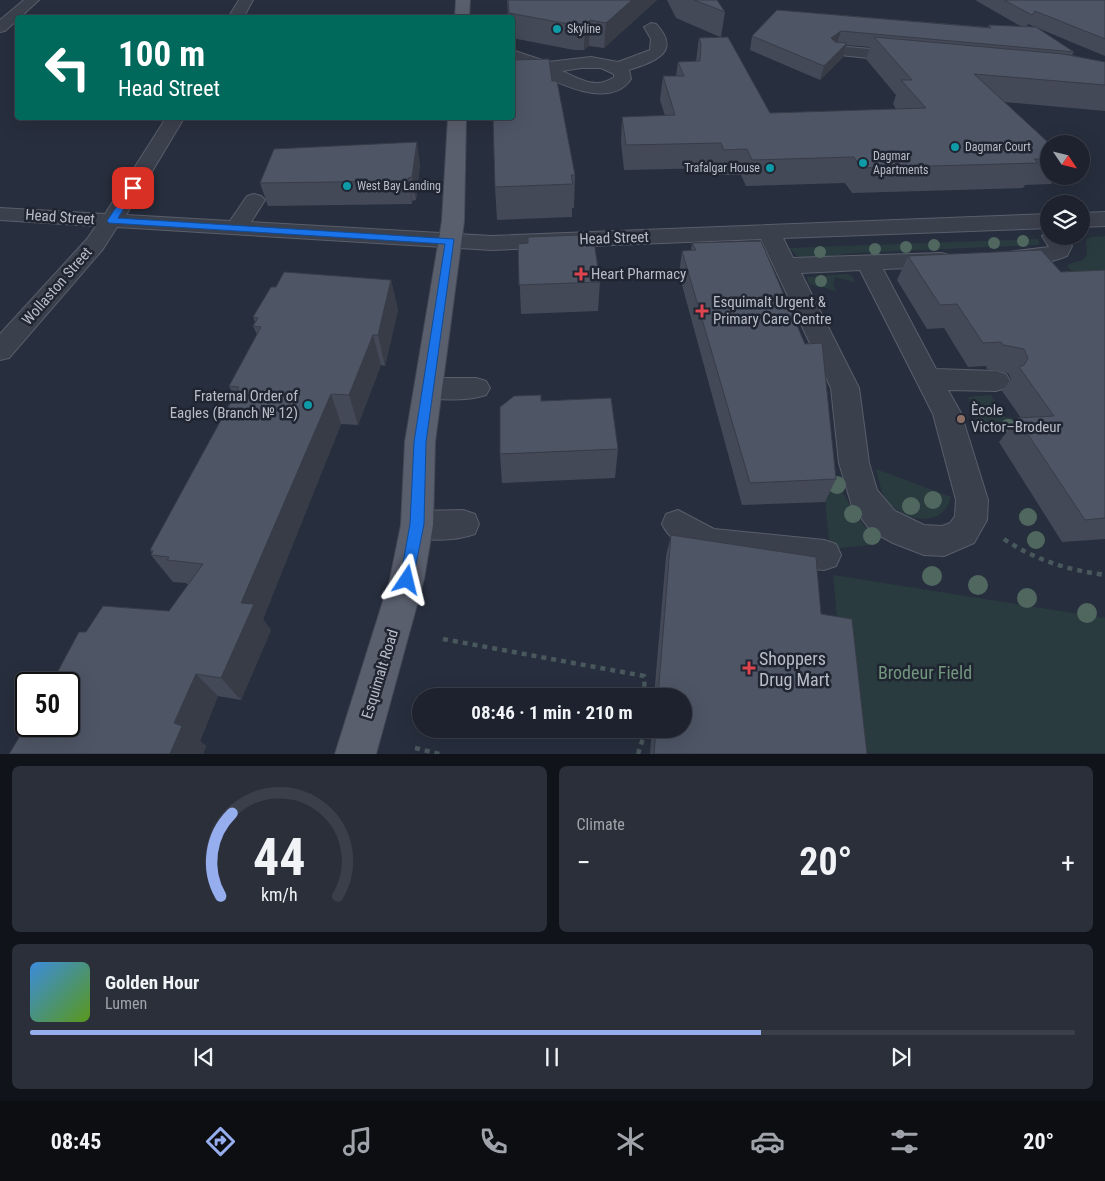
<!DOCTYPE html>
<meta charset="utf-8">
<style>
:root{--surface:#1d222e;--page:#2a2f3a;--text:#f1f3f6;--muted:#a0a4aa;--line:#3b3f4a;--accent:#96aeee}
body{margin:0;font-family:"Roboto Condensed",sans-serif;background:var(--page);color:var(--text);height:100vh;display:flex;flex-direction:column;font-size:19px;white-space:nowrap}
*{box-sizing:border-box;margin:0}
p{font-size:16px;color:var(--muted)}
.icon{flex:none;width:28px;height:28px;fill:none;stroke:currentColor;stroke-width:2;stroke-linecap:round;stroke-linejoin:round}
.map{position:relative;height:754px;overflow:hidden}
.sheet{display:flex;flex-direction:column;gap:12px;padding:12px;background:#101319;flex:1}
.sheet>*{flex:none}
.hud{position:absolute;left:15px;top:15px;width:500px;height:105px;border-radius:5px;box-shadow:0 5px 20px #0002,0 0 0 1px var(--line);background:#00695c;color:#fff;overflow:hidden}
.needle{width:32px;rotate:125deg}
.controls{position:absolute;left:1040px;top:135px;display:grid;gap:10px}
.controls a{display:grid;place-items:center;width:50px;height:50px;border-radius:50%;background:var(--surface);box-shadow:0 5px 20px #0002,0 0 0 1px var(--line);font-size:25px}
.speed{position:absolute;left:15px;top:672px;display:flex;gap:10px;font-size:25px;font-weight:700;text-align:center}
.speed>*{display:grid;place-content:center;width:65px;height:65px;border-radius:50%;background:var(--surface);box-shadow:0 5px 20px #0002,0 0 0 1px var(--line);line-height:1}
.speed .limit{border:2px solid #111;border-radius:8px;background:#fff;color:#111}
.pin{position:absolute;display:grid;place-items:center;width:42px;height:42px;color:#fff;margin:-21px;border-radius:10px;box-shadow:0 2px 8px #0006}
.me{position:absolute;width:55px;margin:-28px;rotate:10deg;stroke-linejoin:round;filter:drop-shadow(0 0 4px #0008)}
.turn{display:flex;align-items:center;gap:18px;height:105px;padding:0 20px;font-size:22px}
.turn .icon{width:65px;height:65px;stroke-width:2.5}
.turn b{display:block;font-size:35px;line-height:42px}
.big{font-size:38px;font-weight:700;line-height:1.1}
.sheet .tile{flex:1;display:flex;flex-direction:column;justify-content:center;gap:8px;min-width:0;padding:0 18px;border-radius:8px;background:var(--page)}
.sheet .dial{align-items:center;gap:0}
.dial svg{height:130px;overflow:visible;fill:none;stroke:var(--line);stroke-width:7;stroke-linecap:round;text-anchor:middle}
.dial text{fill:var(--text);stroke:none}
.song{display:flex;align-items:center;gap:15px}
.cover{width:60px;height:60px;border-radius:8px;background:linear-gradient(135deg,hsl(210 70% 55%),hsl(90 70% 35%))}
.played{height:5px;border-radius:2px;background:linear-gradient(90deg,var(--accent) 70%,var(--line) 70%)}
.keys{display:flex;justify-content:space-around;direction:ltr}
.heat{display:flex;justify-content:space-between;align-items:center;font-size:28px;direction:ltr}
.sheet .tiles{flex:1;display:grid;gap:12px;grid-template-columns:1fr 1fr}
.tile:last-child{grid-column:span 2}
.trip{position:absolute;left:412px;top:688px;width:280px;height:50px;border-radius:25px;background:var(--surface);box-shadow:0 5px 20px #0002,0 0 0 1px var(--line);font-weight:700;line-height:50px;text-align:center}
.dock{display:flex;height:80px;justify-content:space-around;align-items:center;background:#0c0e12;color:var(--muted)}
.dock .icon{width:35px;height:35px}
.dock .active{color:var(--accent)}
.dock b{font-size:22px;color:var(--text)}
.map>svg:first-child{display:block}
.green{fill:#2a3b3f}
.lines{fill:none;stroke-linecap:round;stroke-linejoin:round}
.minor-casing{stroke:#595e6b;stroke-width:2}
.major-casing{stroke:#444956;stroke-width:2}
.path{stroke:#49585d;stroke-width:4.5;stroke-dasharray:5 5;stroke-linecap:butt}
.minor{fill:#3b404d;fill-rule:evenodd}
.major{fill:#595f6d;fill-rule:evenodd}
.tree{fill:#506760}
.wall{fill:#434957}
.shaded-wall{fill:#373c47}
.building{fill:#4e5565;stroke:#373c47}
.route{fill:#1a73e8;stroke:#114b97}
.culture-dot{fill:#0f9aa8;stroke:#202532;stroke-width:2}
.health-dot{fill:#e0444e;stroke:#202532;stroke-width:2}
.education-dot{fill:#8d6e63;stroke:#202532;stroke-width:2}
.labels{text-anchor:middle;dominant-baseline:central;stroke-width:5;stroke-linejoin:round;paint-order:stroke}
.far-poi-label{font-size:12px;fill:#b7bcc8;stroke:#202532;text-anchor:start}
.street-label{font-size:15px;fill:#b7bcc8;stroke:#202532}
.poi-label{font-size:15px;fill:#b7bcc8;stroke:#202532;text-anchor:start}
.near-poi-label{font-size:18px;fill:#b7bcc8;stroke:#202532;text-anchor:start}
.near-park-label{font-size:18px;fill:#71967d;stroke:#202532}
</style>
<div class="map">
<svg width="1105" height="754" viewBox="0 0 1105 754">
<rect width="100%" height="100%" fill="#272e3d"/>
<path class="green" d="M 1105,236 L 1105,293 L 1073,273 L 1067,266 L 1069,264 L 1083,260 L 1087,255 L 1086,240 L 1090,237 Z
M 1038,239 L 1040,244 L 1036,245 L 853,253 L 808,259 L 798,257 L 789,248 Z
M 848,274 L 853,277 L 855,282 L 835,277 L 833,285 L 836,291 L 809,284 L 807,277 Z
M 991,395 L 1005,417 L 1013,418 L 1025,437 L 980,432 L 968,397 Z
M 876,469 L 951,497 C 943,530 901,521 886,499 C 880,490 879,479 876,469 Z
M 822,470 L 843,493 L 863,525 L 877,536 L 870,545 L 830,549 Z
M 833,575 L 1105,618 L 1105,753 L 850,753 Z"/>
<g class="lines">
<defs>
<path id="minor" d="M 24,0 L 39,0 L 5,31 L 0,32 L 0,20 Z
M 239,0 L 253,0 L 243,18 L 228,18 Z
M 651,23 L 656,24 C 683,53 653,62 629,70 L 631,79 C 607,115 541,74 512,61 L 512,50 L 548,62 L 591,57 L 618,62 L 650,50 L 651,39 L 644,27 ZM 581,68 L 601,68 L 614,74 L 614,77 C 596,90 580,79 562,71 Z
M 837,46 L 905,52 L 913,57 L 905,62 L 831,54 L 829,51 Z
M 166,118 L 184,118 L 126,215 L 230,221 L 247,196 L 254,194 L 261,196 L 265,200 L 251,222 L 492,236 L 1049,214 L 1049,228 L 783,238 L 793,258 L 941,253 L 949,255 L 953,260 L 949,265 L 941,267 L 883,269 L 936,369 L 996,371 L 1006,374 L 1010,381 L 1006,388 L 996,391 L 948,390 L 961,413 L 988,500 L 987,520 L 974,543 L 944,556 L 924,555 L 893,543 L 871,531 L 852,506 L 839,463 L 831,388 L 761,239 L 492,250 L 117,227 L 103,249 L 9,358 L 0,360 L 0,334 L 87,239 L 96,226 L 0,220 L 0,208 L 105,214 ZM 860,270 L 933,414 L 956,500 L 955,516 L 950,523 L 942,526 L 924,525 L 895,511 L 877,490 L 869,463 L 859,388 L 801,273 Z
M 1105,212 L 1105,226 L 1081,227 L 1081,213 Z
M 1049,230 L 1049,236 L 1065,236 L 1072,246 L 1067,256 C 1047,264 1022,268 1001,263 L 997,258 L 1001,253 L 1049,247 L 1042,236 Z
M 428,378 L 476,378 L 486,381 L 490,388 L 486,395 C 467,401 437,401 418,395 L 414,388 L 418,381 Z
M 463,510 L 475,514 L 479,524 L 475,534 C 455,541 425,542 405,535 L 401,525 L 405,515 L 417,511 Z
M 678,510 L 714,529 L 824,540 L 836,544 L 841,555 L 836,566 L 824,570 L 708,558 C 691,552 670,541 662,524 L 666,514 Z"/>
<path id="major" d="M 456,0 L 470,0 L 469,18 L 455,18 Z
M 448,118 L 466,118 L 464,221 L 435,442 L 433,525 L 424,579 L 376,754 L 335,754 L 390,579 L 401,525 L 405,442 L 442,221 Z"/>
</defs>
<use href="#minor" class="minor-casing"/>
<use href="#major" class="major-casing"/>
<path class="path" d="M 1004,539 C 1035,560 1068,570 1105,575
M 443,639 L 644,676 L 645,696
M 415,748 L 440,754
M 638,754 L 646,729"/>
<use href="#minor" class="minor"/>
<use href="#major" class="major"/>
</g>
<g class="tree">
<circle cx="1023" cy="241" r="6"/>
<circle cx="994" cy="243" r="6"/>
<circle cx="934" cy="245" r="6"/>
<circle cx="906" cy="247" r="6"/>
<circle cx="875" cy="249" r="6"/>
<circle cx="820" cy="252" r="6"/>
<circle cx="821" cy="281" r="6"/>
<circle cx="1008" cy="427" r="8"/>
<circle cx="837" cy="485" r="9"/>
<circle cx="933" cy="500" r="9"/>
<circle cx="911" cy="506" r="9"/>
<circle cx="853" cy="514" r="9"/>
<circle cx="1028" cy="517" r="9"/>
<circle cx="872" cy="536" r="9"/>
<circle cx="1036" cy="540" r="9"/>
<circle cx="932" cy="576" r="10"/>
<circle cx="978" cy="585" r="10"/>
<circle cx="1027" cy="598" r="10"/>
<circle cx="1087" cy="613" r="10"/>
</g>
<path class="wall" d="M 507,0 L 657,0 L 604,48 L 589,46 L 584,50 L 574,50 L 512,38 L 512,18 L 508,18 Z
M 667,0 L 717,0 L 725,12 L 721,37 L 770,113 L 896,109 L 893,104 L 896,95 L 866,59 L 870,47 L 847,45 L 843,57 L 820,80 L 750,50 L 752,36 L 777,10 L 988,27 L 989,25 L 1022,27 L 975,0 L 1105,0 L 1105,56 L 1028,24 L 1027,27 L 1074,52 L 1072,55 L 1105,62 L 1105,111 L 1004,102 L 1049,144 L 1049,176 L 1056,176 L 1051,184 L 1025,185 L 1023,188 L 852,193 L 845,183 L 746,186 L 741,175 L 719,175 L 716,168 L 624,170 L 621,142 L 622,117 L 665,116 L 660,100 L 663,76 L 676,76 L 678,62 L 696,61 L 699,38 L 720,37 L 676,18 Z
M 552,81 L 575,175 L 574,208 L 572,208 L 572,217 L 497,220 L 495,187 Z
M 420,164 L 416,200 L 412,201 L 412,204 L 268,206 L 260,183 Z
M 584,242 L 600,282 L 598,311 L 521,314 L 518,244 Z
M 692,243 L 836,479 L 825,502 L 742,505 L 679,274 L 682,251 L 691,250 Z
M 908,256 L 1061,272 L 1105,270 L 1105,539 L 1062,542 L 999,442 L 1017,418 L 1021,418 L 1002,391 L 1011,379 L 1008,373 L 987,369 L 986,366 L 968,367 L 944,328 L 927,329 L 897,280 Z
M 391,280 L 398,310 L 385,366 L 381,365 L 358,425 L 341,424 L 263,619 L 271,630 L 241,700 L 218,696 L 200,741 L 206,746 L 203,754 L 9,754 L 86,632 L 169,611 L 188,585 L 186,583 L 173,582 L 151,555 L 152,553 L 150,550 L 234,396 L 229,386 L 257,335 L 253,326 L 255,322 L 253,317 L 276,287 Z
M 618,449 L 615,478 L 502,483 L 500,454 Z
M 671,535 L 821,614 L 867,754 L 650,754 L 652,729 L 684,729 L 684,696 L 654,696 L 666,556 Z"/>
<path class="shaded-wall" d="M 632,0 L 657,0 L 604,48 L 606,23 Z
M 590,20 L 589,46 L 584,50 L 585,25 Z
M 841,31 L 837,44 L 831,38 Z
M 847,43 L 843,57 L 820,80 L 824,66 Z
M 417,142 L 420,164 L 416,200 L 412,177 Z
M 408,178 L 412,201 L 412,204 L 408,181 Z
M 391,280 L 398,310 L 385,366 L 378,335 Z
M 373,335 L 381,365 L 358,425 L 349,395 Z
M 331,394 L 341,424 L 263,619 L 271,630 L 241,700 L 221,678 L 241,603 Z
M 196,674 L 218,696 L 200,741 L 206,746 L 203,754 L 170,754 L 174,723 Z"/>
<path class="building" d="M 508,0 L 632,0 L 606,23 L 590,20 L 585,25 L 574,25 L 509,13 Z
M 694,0 L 717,0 L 725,12 Z
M 1004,0 L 1105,0 L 1105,39 L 1035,11 L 1032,15 Z
M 777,10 L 991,28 L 989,25 L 1036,27 L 1074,52 L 841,31 L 831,38 L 835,42 L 847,43 L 824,66 L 752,36 Z
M 728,37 L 770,113 L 926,108 L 901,80 L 912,80 L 874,37 L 1063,54 L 1105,62 L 1105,85 L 974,74 L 1050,144 L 1049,144 L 1049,159 L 1034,159 L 1038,163 L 861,168 L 854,157 L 752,160 L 747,149 L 724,150 L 721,143 L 626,145 L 622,117 L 675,115 L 663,76 L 684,76 L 678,62 L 700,61 L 701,43 L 699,38 Z
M 549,59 L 552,81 L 557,81 L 575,175 L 571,175 L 573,184 L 495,187 L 493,118 L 512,118 L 512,60 Z
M 417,142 L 412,177 L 408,178 L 408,181 L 260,183 L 274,149 Z
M 583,235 L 584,242 L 594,241 L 600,282 L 519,285 L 518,244 L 528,243 L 528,237 Z
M 761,241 L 805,344 L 822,343 L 836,479 L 750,483 L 682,251 L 696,250 L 692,243 Z
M 1041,250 L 1061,272 L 1105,270 L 1105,518 L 1085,520 L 1017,418 L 1054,416 L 1019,367 L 1024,365 L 1028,358 L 1024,349 L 1003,345 L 1001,342 L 983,343 L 957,304 L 940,305 L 908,256 Z
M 284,272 L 391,280 L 378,335 L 373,335 L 349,395 L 331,394 L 241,603 L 254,604 L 221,678 L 196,674 L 174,723 L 182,726 L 170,754 L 9,754 L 26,726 L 69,726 L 69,684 L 51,684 L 79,632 L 86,632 L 103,606 L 169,611 L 203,564 L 167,560 L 169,557 L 151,555 L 153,551 L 150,550 L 239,387 L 229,386 L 261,327 L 253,326 L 258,318 L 253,317 L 271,287 L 276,287 Z
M 541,395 L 541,401 L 611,398 L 618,449 L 500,454 L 500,407 L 514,396 Z
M 671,535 L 816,557 L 821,614 L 852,619 L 867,754 L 654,754 L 656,729 L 684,729 L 684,696 L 658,696 Z"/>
<path class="route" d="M 133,185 L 137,188 L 118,218 L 454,239 L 426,442 L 424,524 L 412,584 L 407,586 L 402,584 L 400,580 L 410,524 L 414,442 L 445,244 L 109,223 L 107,221 L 129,188 Z"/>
<g class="culture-dot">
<circle cx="557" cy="29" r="5"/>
<circle cx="955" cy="147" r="5"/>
<circle cx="863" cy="163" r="5"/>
<circle cx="770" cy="168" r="5"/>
<circle cx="347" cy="186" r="5"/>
<circle cx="308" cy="405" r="5"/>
</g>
<g class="health-dot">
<path d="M578.5 266.5h5v5h5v5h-5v5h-5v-5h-5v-5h5z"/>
<path d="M699.5 303.5h5v5h5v5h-5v5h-5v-5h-5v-5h5z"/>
<path d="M746.5 660.5h5v5h5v5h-5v5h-5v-5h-5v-5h5z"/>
</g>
<circle class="education-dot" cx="961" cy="419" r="5"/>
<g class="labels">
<g class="far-poi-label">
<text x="567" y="29">Skyline</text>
<text x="965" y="147">Dagmar Court</text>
<text x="873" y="156">Dagmar<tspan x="873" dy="14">Apartments</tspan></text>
<text x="760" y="168" text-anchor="end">Trafalgar House</text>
<text x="357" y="186">West Bay Landing</text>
</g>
<g class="street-label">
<text transform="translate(60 217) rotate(4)">Head Street</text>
<text transform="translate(614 238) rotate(-2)">Head Street</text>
<text transform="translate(57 286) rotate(-49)">Wollaston Street</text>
<text transform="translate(380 674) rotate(-73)">Esquimalt Road</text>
</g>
<g class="poi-label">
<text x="591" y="274">Heart Pharmacy</text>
<text x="713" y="302">Esquimalt Urgent &amp;<tspan x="713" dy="17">Primary Care Centre</tspan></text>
<text x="298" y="396" text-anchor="end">Fraternal Order of<tspan x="298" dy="17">Eagles (Branch № 12)</tspan></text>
<text x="971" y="410">Ècole<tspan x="971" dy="17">Victor–Brodeur</tspan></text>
</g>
<g class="near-poi-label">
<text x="759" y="658">Shoppers<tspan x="759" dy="21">Drug Mart</tspan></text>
</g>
<g class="near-park-label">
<text x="925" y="672">Brodeur Field</text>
</g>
</g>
</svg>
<div class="controls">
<a><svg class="needle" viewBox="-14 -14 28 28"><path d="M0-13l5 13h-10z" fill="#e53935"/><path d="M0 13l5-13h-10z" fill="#a0a4aa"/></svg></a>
<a><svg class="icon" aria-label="layers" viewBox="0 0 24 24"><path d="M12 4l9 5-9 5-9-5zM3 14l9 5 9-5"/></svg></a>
</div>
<div class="speed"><div class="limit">50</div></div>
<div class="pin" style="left:133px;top:188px;background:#d93025"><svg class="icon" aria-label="arrive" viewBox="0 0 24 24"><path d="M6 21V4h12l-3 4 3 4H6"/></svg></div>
<svg class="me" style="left:407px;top:580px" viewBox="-20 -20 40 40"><path d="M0-17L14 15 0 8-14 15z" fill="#1a73e8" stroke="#fff" stroke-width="4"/></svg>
<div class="trip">08:46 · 1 min · 210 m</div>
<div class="hud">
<div class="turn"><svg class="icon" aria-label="left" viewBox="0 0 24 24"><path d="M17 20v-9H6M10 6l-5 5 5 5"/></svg><div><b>100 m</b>Head Street</div></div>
</div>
</div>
<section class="sheet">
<div class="tiles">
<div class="tile dial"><svg viewBox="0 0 100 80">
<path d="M14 69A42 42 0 1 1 86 69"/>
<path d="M14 69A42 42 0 0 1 21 18" stroke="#96aeee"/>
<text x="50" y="56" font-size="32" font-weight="700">44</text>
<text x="50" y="72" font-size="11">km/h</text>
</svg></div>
<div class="tile"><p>Climate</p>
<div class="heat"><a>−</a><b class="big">20°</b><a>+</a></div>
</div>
<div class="tile">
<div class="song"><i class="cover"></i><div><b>Golden Hour</b><p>Lumen</p></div></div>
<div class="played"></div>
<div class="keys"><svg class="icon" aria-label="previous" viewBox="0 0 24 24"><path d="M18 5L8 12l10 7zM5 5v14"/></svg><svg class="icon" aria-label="pause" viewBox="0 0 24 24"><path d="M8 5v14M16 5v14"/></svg><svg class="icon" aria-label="next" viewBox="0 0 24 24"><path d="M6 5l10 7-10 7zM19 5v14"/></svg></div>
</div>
</div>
</section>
<nav class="dock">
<b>08:45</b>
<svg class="icon active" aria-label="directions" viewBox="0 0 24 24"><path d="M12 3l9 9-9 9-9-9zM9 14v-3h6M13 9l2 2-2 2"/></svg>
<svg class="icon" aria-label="music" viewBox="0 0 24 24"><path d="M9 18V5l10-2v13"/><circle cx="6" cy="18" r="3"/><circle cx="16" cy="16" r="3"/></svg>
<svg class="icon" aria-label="phone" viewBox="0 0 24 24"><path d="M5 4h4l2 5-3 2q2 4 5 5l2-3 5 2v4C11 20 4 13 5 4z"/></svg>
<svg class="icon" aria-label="climate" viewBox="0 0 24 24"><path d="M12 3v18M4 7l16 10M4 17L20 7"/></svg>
<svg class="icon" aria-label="car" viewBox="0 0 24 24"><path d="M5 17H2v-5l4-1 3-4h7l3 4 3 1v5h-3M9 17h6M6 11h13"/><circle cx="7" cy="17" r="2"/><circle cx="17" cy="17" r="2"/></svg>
<svg class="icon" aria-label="filters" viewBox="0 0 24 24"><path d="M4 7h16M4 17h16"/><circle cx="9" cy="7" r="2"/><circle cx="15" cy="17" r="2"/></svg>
<b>20°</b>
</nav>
